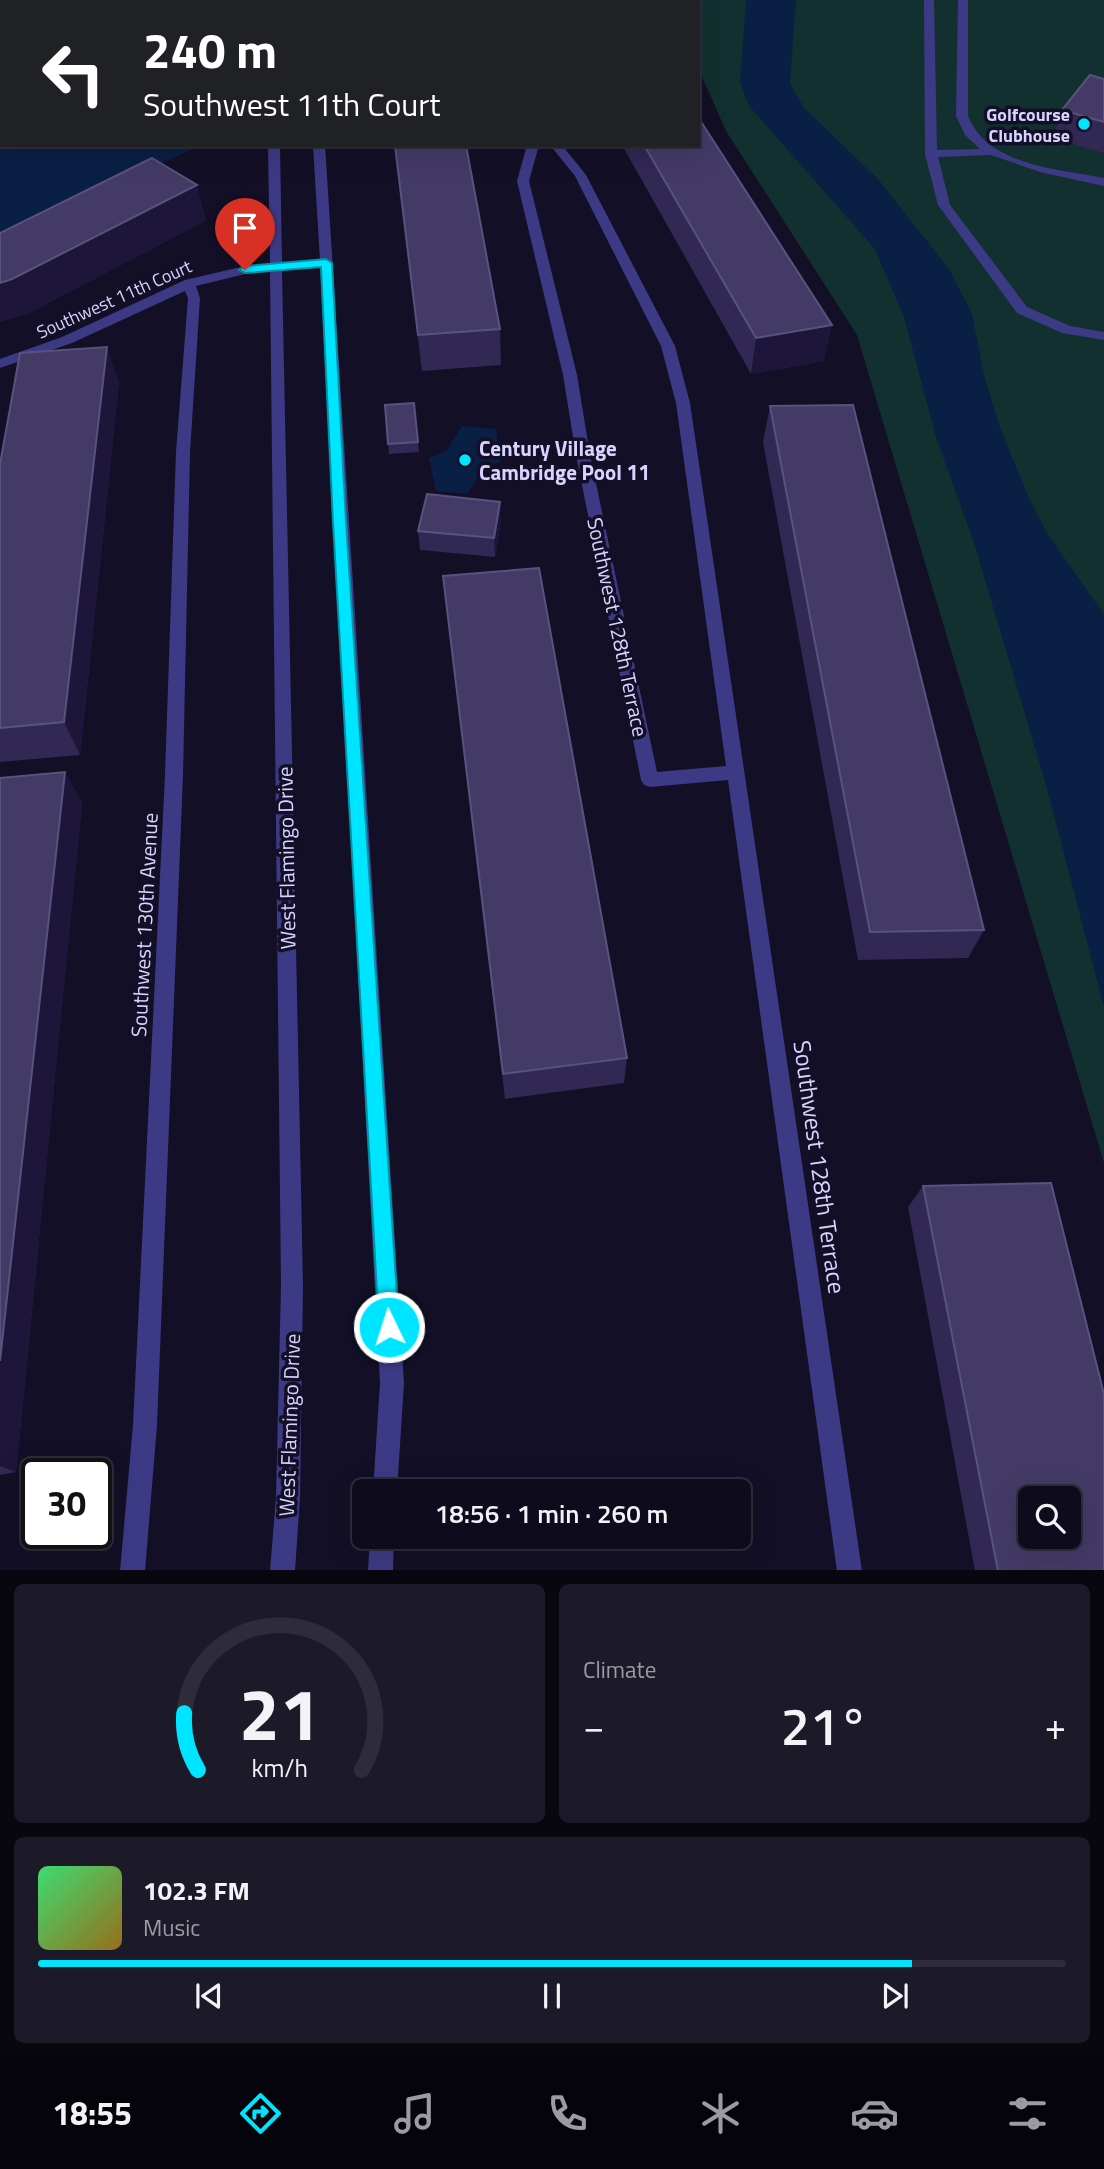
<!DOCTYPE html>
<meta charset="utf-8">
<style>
:root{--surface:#0e0b1c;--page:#1c1929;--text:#f1f3f6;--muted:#9b9ba3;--line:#2e2b3b;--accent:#00e5ff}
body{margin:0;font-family:"Titillium Web",sans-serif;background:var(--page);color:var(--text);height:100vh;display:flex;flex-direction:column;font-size:26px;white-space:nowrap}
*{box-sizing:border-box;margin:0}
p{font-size:23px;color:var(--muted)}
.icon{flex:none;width:38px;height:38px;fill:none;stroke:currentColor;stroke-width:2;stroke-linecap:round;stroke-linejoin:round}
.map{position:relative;height:1570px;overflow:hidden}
.panel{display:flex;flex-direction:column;gap:14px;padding:14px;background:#08060f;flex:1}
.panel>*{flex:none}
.top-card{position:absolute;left:0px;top:0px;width:700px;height:147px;box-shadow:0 7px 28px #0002,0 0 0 2px var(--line);background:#202124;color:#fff;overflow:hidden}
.buttons{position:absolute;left:1018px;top:1486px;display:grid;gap:14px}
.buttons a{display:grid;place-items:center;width:63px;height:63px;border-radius:10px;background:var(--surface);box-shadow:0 7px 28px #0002,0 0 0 2px var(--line);font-size:35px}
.speed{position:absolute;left:21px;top:1458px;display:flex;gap:14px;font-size:35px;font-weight:700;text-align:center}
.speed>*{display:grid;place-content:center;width:91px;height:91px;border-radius:50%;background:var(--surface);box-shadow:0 7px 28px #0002,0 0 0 2px var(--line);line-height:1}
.speed .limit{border:4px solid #111;border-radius:10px;background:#fff;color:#111}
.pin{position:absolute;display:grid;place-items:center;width:60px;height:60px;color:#fff;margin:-72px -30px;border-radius:50% 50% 50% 0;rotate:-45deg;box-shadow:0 0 7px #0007}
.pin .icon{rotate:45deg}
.me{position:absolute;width:77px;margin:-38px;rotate:356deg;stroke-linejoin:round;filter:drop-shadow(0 0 5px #0008)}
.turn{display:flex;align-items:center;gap:24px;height:147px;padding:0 28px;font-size:32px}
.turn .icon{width:91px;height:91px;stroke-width:2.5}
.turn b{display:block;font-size:49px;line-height:60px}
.big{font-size:52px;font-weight:600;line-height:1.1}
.panel .widget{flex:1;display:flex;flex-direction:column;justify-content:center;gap:10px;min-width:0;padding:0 24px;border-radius:10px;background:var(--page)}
.panel .dial{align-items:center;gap:0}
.dial svg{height:182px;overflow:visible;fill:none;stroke:var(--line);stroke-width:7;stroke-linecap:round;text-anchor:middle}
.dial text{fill:var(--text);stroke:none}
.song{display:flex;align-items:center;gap:21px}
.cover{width:84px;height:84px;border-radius:10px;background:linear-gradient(135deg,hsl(140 70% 55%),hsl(40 70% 35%))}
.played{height:7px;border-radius:4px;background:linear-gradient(90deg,var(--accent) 85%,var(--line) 85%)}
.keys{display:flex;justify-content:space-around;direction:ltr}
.heat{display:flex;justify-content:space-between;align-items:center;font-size:38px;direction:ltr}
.panel .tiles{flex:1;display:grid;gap:14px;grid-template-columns:1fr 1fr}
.widget:last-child{grid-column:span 2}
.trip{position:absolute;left:352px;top:1479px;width:399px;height:70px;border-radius:10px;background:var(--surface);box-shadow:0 7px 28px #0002,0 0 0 2px var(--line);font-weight:600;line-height:70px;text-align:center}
.menu{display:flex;height:112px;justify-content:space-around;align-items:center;background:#06040b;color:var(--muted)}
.menu .icon{width:49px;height:49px}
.menu .current{color:var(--accent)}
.menu b{font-size:32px;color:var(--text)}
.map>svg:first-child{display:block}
.green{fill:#12302f}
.water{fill:#0a1f44}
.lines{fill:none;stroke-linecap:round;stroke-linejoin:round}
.lane{fill:#3d3a85;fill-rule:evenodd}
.street{fill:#3d3a85;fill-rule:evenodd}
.wall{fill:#312854}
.shaded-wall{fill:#1d163a}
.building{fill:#433a66;stroke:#5a527e;stroke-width:2;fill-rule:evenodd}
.route{fill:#00e5ff;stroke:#0095a6;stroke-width:2}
.poi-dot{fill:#00e5ff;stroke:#130f26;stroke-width:2.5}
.labels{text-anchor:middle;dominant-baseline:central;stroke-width:7;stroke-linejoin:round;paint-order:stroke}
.far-poi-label{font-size:18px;font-weight:bold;fill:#d9d4ff;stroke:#130f26;text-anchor:end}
.far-street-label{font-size:18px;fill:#d9d4ff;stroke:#130f26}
.poi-label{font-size:21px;font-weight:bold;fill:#d9d4ff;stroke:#130f26;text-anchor:start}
.street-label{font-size:21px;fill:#d9d4ff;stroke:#130f26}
.near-street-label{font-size:24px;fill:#d9d4ff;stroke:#130f26}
</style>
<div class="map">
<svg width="1104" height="1571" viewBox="0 0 1104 1571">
<rect width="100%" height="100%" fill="#130f26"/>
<path class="green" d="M 701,0 L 1104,0 L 1104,1163 L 857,335 L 726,131 L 698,68 Z"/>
<path class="water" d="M 0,0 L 22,2 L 2,2 L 2,145 L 201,145 L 0,239 Z
M 746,0 L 796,0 L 790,83 L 804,108 L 878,179 L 949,269 L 972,314 L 984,375 L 999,425 L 1027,494 L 1048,535 L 1104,614 L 1104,1007 L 1046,785 L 975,546 L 936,437 L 904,317 L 875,249 L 749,106 L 740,82 Z
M 462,426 L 496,429 L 501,462 L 485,466 L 467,494 L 436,491 L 429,458 L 446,451 Z"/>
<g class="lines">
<path class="lane" d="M 924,0 L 934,0 L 937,150 L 980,149 L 965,135 L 956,116 L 958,0 L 968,0 L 968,116 C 988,166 1058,169 1104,178 L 1104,186 L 1040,172 L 991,155 L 938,157 L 950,205 L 1027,307 L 1070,326 L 1104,332 L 1104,340 L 1062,333 L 1017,313 L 938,205 L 925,154 Z"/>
<path class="street" d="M 283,0 L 293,0 L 282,2 Z
M 321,0 L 331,0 L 320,2 Z
M 353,0 L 387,0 L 388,2 L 354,2 Z
M 542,0 L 568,0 L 569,1 L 543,2 Z
M 268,145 L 280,145 L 282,263 L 320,260 L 313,145 L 325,145 L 404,1383 L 397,1491 L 373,1491 L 380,1383 L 320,267 L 282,271 L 303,1285 L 300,1497 L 295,1571 L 270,1571 L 276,1497 L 281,1285 L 270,272 L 245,274 L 196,286 L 200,298 L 190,452 L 183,775 L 157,1425 L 145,1571 L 120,1571 L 133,1425 L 165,775 L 176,452 L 188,298 L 185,291 L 72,343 L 0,368 L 0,359 L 62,337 L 185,280 L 245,266 L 270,264 Z
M 527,145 L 539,145 L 529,181 L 577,375 L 590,455 L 657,772 L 726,766 L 676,403 L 661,346 L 575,176 L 550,145 L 562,145 L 586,175 L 675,346 L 690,403 L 862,1571 L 837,1571 L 728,780 L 650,787 L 644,785 L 641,780 L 576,455 L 563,375 L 517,181 Z
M 370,1536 L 394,1536 L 393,1571 L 368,1571 Z"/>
</g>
<path class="wall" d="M 1104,79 L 1104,153 L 1053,138 L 1062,110 Z
M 394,145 L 466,145 L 500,329 L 501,365 L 422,371 Z
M 622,145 L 698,145 L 824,361 L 751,374 Z
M 119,382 L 80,755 L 0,762 L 0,464 Z
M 414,403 L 419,452 L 389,454 L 388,444 Z
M 770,406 L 984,930 L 968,958 L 858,960 L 763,442 Z
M 501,521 L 495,557 L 420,550 L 418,531 Z
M 443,576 L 627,1058 L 624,1083 L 505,1099 Z
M 65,772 L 82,803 L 16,1472 L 0,1475 L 0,778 Z
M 923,1186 L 1104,1571 L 975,1571 L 908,1207 Z"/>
<path class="shaded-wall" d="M 197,185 L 206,221 L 26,315 L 0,322 L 0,283 Z
M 832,325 L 824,361 L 751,374 L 756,338 Z
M 107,347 L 119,382 L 80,755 L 64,722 Z
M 500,502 L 501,521 L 495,557 L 494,538 Z
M 65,772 L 82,803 L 16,1472 L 0,1466 L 0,1361 Z"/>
<path class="building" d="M 610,0 L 671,0 L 671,2 L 610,2 Z
M 1090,75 L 1104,79 L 1104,122 L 1062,110 Z
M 698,117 L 832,325 L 756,338 L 644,145 L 698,145 Z
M 395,145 L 466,145 L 500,329 L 418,335 Z
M 152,158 L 197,185 L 12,279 L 0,283 L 0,233 Z
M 107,347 L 64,722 L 0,728 L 0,464 L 20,353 Z
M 414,403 L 418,442 L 388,444 L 385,405 Z
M 853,405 L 984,930 L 870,932 L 770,406 Z
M 427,494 L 500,502 L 494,538 L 418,531 Z
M 539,568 L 627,1058 L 503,1074 L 443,576 Z
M 65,772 L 33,1062 L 0,1361 L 0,778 Z
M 1051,1183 L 1104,1394 L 1104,1571 L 998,1571 L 923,1186 ZM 1031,1498 L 1069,1498 L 1069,1536 L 1031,1536 Z"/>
<path class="route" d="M 326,259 L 332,263 L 346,522 L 399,1327 L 396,1335 L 389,1338 L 382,1335 L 379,1327 L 333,522 L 321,267 L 245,273 L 239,270 L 245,266 Z"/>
<g class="poi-dot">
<circle cx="1084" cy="124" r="7"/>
<circle cx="465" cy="460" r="7"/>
</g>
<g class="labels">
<g class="far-poi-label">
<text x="1070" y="114">Golfcourse<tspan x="1070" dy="21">Clubhouse</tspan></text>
</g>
<g class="far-street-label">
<text transform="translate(114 299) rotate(-24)">Southwest 11th Court</text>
</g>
<g class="poi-label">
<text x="479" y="448">Century Village<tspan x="479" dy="24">Cambridge Pool 11</tspan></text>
</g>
<g class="street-label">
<text transform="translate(618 627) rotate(78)">Southwest 128th Terrace</text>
<text transform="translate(286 858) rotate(-91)">West Flamingo Drive</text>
<text transform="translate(144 925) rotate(-87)">Southwest 130th Avenue</text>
<text transform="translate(289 1425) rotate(-88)">West Flamingo Drive</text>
</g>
<g class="near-street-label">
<text transform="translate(820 1167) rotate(82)">Southwest 128th Terrace</text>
</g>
</g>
</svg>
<div class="buttons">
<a><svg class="icon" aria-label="search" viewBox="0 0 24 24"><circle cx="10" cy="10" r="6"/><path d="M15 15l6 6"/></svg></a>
</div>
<div class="speed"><div class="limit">30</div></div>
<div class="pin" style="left:245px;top:270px;background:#d93025"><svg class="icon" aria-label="arrive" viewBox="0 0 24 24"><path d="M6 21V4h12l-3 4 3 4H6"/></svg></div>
<svg class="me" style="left:389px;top:1327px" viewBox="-20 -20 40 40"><circle r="17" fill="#00e5ff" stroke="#fff" stroke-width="3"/><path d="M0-11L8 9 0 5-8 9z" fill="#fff"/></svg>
<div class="trip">18:56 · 1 min · 260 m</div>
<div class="top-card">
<div class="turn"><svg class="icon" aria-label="left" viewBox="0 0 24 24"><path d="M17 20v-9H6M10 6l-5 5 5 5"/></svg><div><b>240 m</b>Southwest 11th Court</div></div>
</div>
</div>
<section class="panel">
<div class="tiles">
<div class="widget dial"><svg viewBox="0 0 100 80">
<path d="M14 69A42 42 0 1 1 86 69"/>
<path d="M14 69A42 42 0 0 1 8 44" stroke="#00e5ff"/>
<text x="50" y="56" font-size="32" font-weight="700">21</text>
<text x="50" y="72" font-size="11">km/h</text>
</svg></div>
<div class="widget"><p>Climate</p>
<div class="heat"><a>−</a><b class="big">21°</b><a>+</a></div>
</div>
<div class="widget">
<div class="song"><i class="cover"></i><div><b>102.3 FM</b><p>Music</p></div></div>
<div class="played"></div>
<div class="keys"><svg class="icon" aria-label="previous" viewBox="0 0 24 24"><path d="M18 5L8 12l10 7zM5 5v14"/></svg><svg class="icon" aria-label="pause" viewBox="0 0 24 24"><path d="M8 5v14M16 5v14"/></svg><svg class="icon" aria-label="next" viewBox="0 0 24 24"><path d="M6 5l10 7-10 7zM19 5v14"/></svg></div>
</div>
</div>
</section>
<nav class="menu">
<b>18:55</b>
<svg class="icon current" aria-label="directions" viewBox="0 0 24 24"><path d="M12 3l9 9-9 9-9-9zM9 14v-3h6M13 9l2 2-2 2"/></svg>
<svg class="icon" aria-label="music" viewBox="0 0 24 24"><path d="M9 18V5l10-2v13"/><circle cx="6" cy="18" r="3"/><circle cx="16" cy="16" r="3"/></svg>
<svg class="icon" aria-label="phone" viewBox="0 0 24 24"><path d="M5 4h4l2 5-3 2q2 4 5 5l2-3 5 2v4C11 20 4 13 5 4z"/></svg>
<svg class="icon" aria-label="climate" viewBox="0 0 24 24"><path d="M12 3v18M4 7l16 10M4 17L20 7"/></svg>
<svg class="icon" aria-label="car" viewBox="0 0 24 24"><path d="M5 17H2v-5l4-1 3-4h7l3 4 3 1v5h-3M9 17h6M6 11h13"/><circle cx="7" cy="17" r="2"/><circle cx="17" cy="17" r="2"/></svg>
<svg class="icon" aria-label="filters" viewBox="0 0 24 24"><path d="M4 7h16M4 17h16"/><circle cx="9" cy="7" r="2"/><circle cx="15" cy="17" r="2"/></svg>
</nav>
